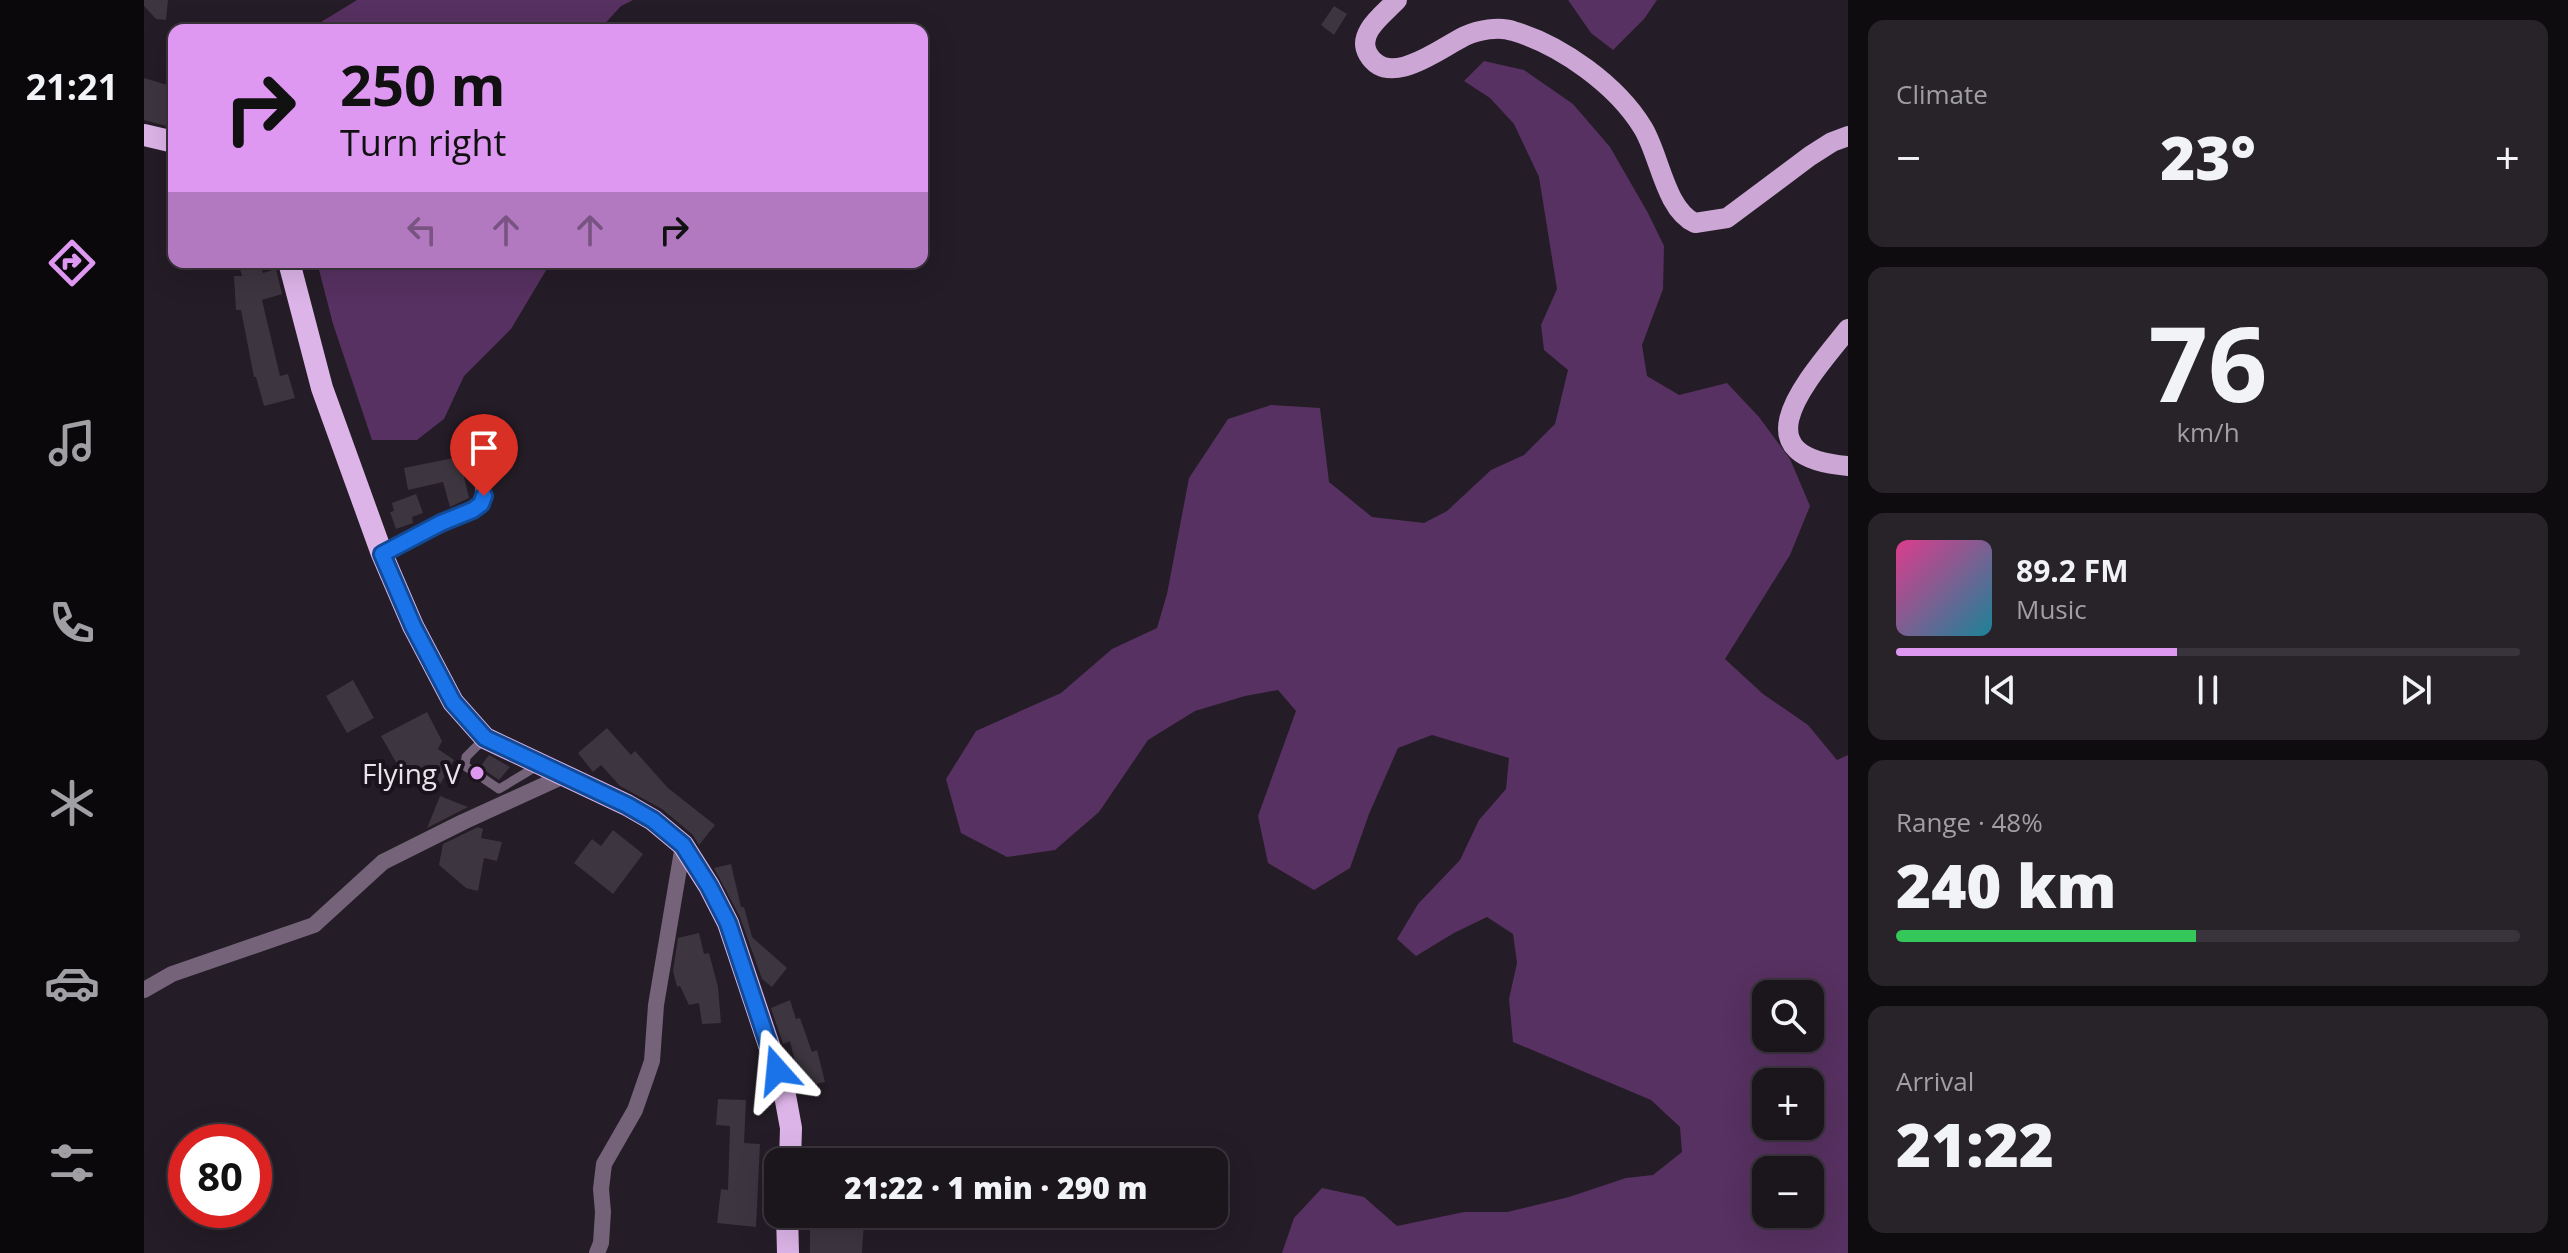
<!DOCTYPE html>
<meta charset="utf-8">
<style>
:root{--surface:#1b151c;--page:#282229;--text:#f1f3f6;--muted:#a09fa3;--line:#39343b;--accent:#df98f2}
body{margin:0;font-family:"Open Sans",sans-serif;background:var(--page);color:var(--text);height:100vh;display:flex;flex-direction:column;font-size:30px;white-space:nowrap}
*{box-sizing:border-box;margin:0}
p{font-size:26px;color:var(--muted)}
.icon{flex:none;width:44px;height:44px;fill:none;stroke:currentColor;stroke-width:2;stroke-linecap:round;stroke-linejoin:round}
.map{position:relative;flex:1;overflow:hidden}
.sheet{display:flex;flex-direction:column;gap:20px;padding:20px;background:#0f0c0f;width:720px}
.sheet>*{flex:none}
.hud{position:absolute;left:24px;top:24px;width:760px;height:244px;border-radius:16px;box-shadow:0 8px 32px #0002,0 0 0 2px var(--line);background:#df98f2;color:#111;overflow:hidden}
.buttons{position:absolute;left:1608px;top:980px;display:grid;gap:16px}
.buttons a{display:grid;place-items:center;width:72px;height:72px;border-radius:16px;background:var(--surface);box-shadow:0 8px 32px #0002,0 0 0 2px var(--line);font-size:40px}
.speed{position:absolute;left:24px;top:1124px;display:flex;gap:16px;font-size:40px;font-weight:700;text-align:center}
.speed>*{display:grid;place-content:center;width:104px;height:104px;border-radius:50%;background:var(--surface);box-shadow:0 8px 32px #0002,0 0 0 2px var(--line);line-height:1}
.speed .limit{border:12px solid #d22;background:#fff;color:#111}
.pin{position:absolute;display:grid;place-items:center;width:68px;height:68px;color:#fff;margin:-82px -34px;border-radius:50% 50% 50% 0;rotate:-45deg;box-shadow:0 0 8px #0007}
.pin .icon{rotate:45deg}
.me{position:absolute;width:88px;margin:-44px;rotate:342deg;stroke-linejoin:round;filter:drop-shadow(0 0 6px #0008)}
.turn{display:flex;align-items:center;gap:28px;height:168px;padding:0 40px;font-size:36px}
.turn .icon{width:104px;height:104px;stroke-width:2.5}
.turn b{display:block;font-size:56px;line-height:68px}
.lanes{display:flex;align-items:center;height:76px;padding:0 40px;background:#0003;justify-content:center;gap:40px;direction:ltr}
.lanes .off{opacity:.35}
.big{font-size:60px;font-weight:800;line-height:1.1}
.sheet .tile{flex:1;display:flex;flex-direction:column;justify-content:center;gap:12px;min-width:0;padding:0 28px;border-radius:16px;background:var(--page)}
.sheet .dial{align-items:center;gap:0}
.dial b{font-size:104px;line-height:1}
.song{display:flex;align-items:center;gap:24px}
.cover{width:96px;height:96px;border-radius:12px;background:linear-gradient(135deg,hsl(330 70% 55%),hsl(190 70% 35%))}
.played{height:8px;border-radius:4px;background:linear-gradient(90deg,var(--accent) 45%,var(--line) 45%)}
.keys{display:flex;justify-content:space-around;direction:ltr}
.heat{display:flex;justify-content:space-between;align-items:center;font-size:44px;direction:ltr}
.charge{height:12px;border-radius:6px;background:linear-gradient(90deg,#34c759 48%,var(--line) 0)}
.trip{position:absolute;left:620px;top:1148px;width:464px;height:80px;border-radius:16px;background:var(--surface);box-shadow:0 8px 32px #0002,0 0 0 2px var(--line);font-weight:800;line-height:80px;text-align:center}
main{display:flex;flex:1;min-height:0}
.tabs{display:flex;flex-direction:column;width:144px;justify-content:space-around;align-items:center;background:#0b080b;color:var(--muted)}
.tabs .icon{width:56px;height:56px}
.tabs .on{color:var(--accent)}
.tabs b{font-size:36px;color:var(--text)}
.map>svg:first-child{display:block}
.forest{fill:#573161;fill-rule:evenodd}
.building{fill:#3d353f}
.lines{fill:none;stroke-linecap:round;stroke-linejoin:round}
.service{stroke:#746379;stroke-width:9}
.minor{stroke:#746379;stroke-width:16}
.primary{stroke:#cca7d6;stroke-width:20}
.trunk{stroke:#ddb4e8;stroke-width:22}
.route-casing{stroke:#114b97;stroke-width:20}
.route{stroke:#1a73e8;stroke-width:14}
.poi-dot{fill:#df98f2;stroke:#1a131c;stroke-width:3}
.labels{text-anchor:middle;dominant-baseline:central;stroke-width:8;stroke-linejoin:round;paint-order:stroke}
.poi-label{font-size:28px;fill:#e9e4eb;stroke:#1a131c;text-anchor:end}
</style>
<main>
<nav class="tabs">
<b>21:21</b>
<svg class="icon on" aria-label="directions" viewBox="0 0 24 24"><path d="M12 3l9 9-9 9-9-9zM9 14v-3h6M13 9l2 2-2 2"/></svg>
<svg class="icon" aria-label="music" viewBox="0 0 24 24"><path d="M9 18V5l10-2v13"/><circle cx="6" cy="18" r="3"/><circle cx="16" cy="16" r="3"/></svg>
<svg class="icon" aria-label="phone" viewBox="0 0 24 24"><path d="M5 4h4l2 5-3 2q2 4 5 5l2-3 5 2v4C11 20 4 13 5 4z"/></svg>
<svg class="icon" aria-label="climate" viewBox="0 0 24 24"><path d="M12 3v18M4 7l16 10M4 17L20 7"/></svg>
<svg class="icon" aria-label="car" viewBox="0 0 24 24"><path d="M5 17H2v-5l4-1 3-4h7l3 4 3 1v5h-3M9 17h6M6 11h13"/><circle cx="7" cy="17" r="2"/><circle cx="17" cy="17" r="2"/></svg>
<svg class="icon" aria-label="filters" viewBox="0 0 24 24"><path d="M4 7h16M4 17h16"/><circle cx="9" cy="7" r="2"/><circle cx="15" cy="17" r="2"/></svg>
</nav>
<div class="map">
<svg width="1704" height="1253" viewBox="0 0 1704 1253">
<rect width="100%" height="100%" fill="#241c26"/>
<path class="forest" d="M 213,0 L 489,0 L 477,6 L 455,30 L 164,30 Z
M 1424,0 L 1513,0 L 1500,19 L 1469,50 L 1447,33 Z
M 1340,61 L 1380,70 L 1429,104 L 1466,147 L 1504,213 L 1520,246 L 1519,289 L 1498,345 L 1503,376 L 1535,395 L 1583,383 L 1615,417 L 1646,459 L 1666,506 L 1646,555 L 1581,659 L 1619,694 L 1664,725 L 1693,760 L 1704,755 L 1704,1253 L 1138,1253 L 1150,1218 L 1178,1188 L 1220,1197 L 1253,1226 L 1320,1212 L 1363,1212 L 1425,1197 L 1482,1178 L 1509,1175 L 1538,1152 L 1536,1127 L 1507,1100 L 1369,1042 L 1365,999 L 1373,963 L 1369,934 L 1343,917 L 1310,933 L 1272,956 L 1253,939 L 1274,904 L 1316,860 L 1335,820 L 1362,789 L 1365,758 L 1288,735 L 1254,748 L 1225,814 L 1206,868 L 1170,890 L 1124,863 L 1114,816 L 1152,711 L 1134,690 L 1101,696 L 1051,711 L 1004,740 L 955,812 L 911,850 L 863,857 L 817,833 L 802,779 L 832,731 L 917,693 L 968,649 L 1013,628 L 1023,594 L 1045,478 L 1084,419 L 1127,405 L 1176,408 L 1185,482 L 1228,517 L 1280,523 L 1303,511 L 1347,470 L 1380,455 L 1411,424 L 1424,370 L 1400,350 L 1397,325 L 1413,289 L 1395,177 L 1370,124 L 1346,98 L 1320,81 ZM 1622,994 L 1666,994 L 1666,1038 L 1622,1038 ZM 1622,1082 L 1666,1082 L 1666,1126 L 1622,1126 ZM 1622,1170 L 1666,1170 L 1666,1214 L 1622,1214 Z
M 173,262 L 407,262 L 367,329 L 320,376 L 300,419 L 273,440 L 228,440 L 189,324 Z"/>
<path class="building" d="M 0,0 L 24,0 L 22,20 L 12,19 L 0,6 Z
M 1190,6 L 1203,14 L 1190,35 L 1177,25 Z
M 0,78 L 30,87 L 30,128 L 0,120 Z
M 94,262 L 115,262 L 119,273 L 132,269 L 138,294 L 118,300 L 136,376 L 144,374 L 151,398 L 120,406 L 112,377 L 110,377 L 97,310 L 92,310 L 90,276 L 98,276 Z
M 319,456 L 322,477 L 320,477 L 325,498 L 306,507 L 299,482 L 264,490 L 260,468 Z
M 272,494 L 279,513 L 268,517 L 269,523 L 252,529 L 246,512 L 250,511 L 248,503 Z
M 209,680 L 230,718 L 203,733 L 182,696 Z
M 283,712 L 298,741 L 294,749 L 310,760 L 291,793 L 271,783 L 265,785 L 237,736 Z
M 463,728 L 487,755 L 491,751 L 524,788 L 571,825 L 555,845 L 548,834 L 518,809 L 476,786 L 457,765 L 449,772 L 434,753 Z
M 345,755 L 366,767 L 355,780 L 336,767 Z
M 296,796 L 324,807 L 283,828 Z
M 334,827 L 339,829 L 337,838 L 358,842 L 353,861 L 340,858 L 334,891 L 322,888 L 295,865 L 299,844 Z
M 469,830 L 499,854 L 469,894 L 430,863 L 448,839 L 457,846 Z
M 587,864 L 597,907 L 600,907 L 608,937 L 643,968 L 628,987 L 618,979 L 596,917 L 570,868 Z
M 555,933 L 560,954 L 565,953 L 574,987 L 577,1023 L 558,1024 L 555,1003 L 545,1005 L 536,986 L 533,987 L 529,971 L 534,938 Z
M 646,1000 L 652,1019 L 656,1018 L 668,1052 L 673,1050 L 681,1082 L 657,1087 L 646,1041 L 639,1044 L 627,1008 Z
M 574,1099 L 602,1100 L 600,1143 L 616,1144 L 612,1227 L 573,1223 L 577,1189 L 584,1190 L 586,1126 L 572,1125 Z
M 666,1214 L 695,1214 L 695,1219 L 720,1220 L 718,1253 L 666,1253 Z"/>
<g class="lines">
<path class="service" d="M 341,738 L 322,757 L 321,766 L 355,789 L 395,765"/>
<path class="minor" d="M 238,554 L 337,504 L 340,496 L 336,463
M 0,990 L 28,974 L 170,925 L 239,862 L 319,822 L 422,775
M 453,1253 L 457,1243 L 459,1212 L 457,1189 L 460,1164 L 491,1110 L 508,1061 L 512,1005 L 539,845"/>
<path class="primary" d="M 1253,0 C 1240,14 1212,33 1224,54 C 1245,90 1296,48 1321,36 C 1334,30 1355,26 1369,31 C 1417,45 1473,85 1499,128 C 1516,156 1521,209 1551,223 L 1583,218 L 1666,156 L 1688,142 L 1704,136
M 1704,329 C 1667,376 1590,457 1704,466"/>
<path class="trunk" d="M 0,135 L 30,142
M 145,262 L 178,388 L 238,554 L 269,626 L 309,702 L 341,738 L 483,805 L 509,820 L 539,845 L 565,886 L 584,923 L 640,1090 L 647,1128 L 646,1162
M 643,1214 L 644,1253"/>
</g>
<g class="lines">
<defs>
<path id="route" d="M 340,496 L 337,504 L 329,510 L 297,523 L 238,554 L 269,626 L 309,702 L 341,738 L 483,805 L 509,820 L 539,845 L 565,886 L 584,923 L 633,1070"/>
</defs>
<use href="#route" class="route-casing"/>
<use href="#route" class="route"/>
</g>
<circle class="poi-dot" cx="333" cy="773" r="8"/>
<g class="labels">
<g class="poi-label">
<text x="317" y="773">Flying V</text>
</g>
</g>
</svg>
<div class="buttons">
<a><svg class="icon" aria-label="search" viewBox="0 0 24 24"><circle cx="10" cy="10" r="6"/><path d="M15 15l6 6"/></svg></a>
<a>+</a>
<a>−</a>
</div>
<div class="speed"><div class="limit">80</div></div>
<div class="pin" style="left:340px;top:496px;background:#d93025"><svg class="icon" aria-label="arrive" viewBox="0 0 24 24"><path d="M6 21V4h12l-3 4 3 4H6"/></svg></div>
<svg class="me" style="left:633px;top:1070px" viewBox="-20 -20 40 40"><path d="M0-17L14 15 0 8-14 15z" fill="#1a73e8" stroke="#fff" stroke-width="4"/></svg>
<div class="trip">21:22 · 1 min · 290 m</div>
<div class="hud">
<div class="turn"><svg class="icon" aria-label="right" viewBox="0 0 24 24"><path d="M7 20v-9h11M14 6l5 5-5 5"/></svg><div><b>250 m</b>Turn right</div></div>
<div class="lanes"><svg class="icon off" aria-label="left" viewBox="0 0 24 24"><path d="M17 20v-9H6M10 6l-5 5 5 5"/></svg><svg class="icon off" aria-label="ahead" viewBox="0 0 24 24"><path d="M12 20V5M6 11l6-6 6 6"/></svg><svg class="icon off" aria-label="ahead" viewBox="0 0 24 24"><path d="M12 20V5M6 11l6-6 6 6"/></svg><svg class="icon" aria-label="right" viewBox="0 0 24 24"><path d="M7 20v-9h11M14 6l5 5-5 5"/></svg></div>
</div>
</div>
<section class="sheet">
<div class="tile"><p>Climate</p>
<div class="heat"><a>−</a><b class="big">23°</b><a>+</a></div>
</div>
<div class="tile dial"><b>76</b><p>km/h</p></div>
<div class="tile">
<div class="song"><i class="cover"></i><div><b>89.2 FM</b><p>Music</p></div></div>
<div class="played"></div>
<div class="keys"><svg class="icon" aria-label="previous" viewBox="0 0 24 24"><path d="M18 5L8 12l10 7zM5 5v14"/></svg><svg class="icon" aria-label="pause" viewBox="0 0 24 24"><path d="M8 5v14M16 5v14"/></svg><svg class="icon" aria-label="next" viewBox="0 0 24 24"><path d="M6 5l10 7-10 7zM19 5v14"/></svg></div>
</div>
<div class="tile"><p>Range · 48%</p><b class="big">240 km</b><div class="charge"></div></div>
<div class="tile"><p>Arrival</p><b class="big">21:22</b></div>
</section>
</main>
